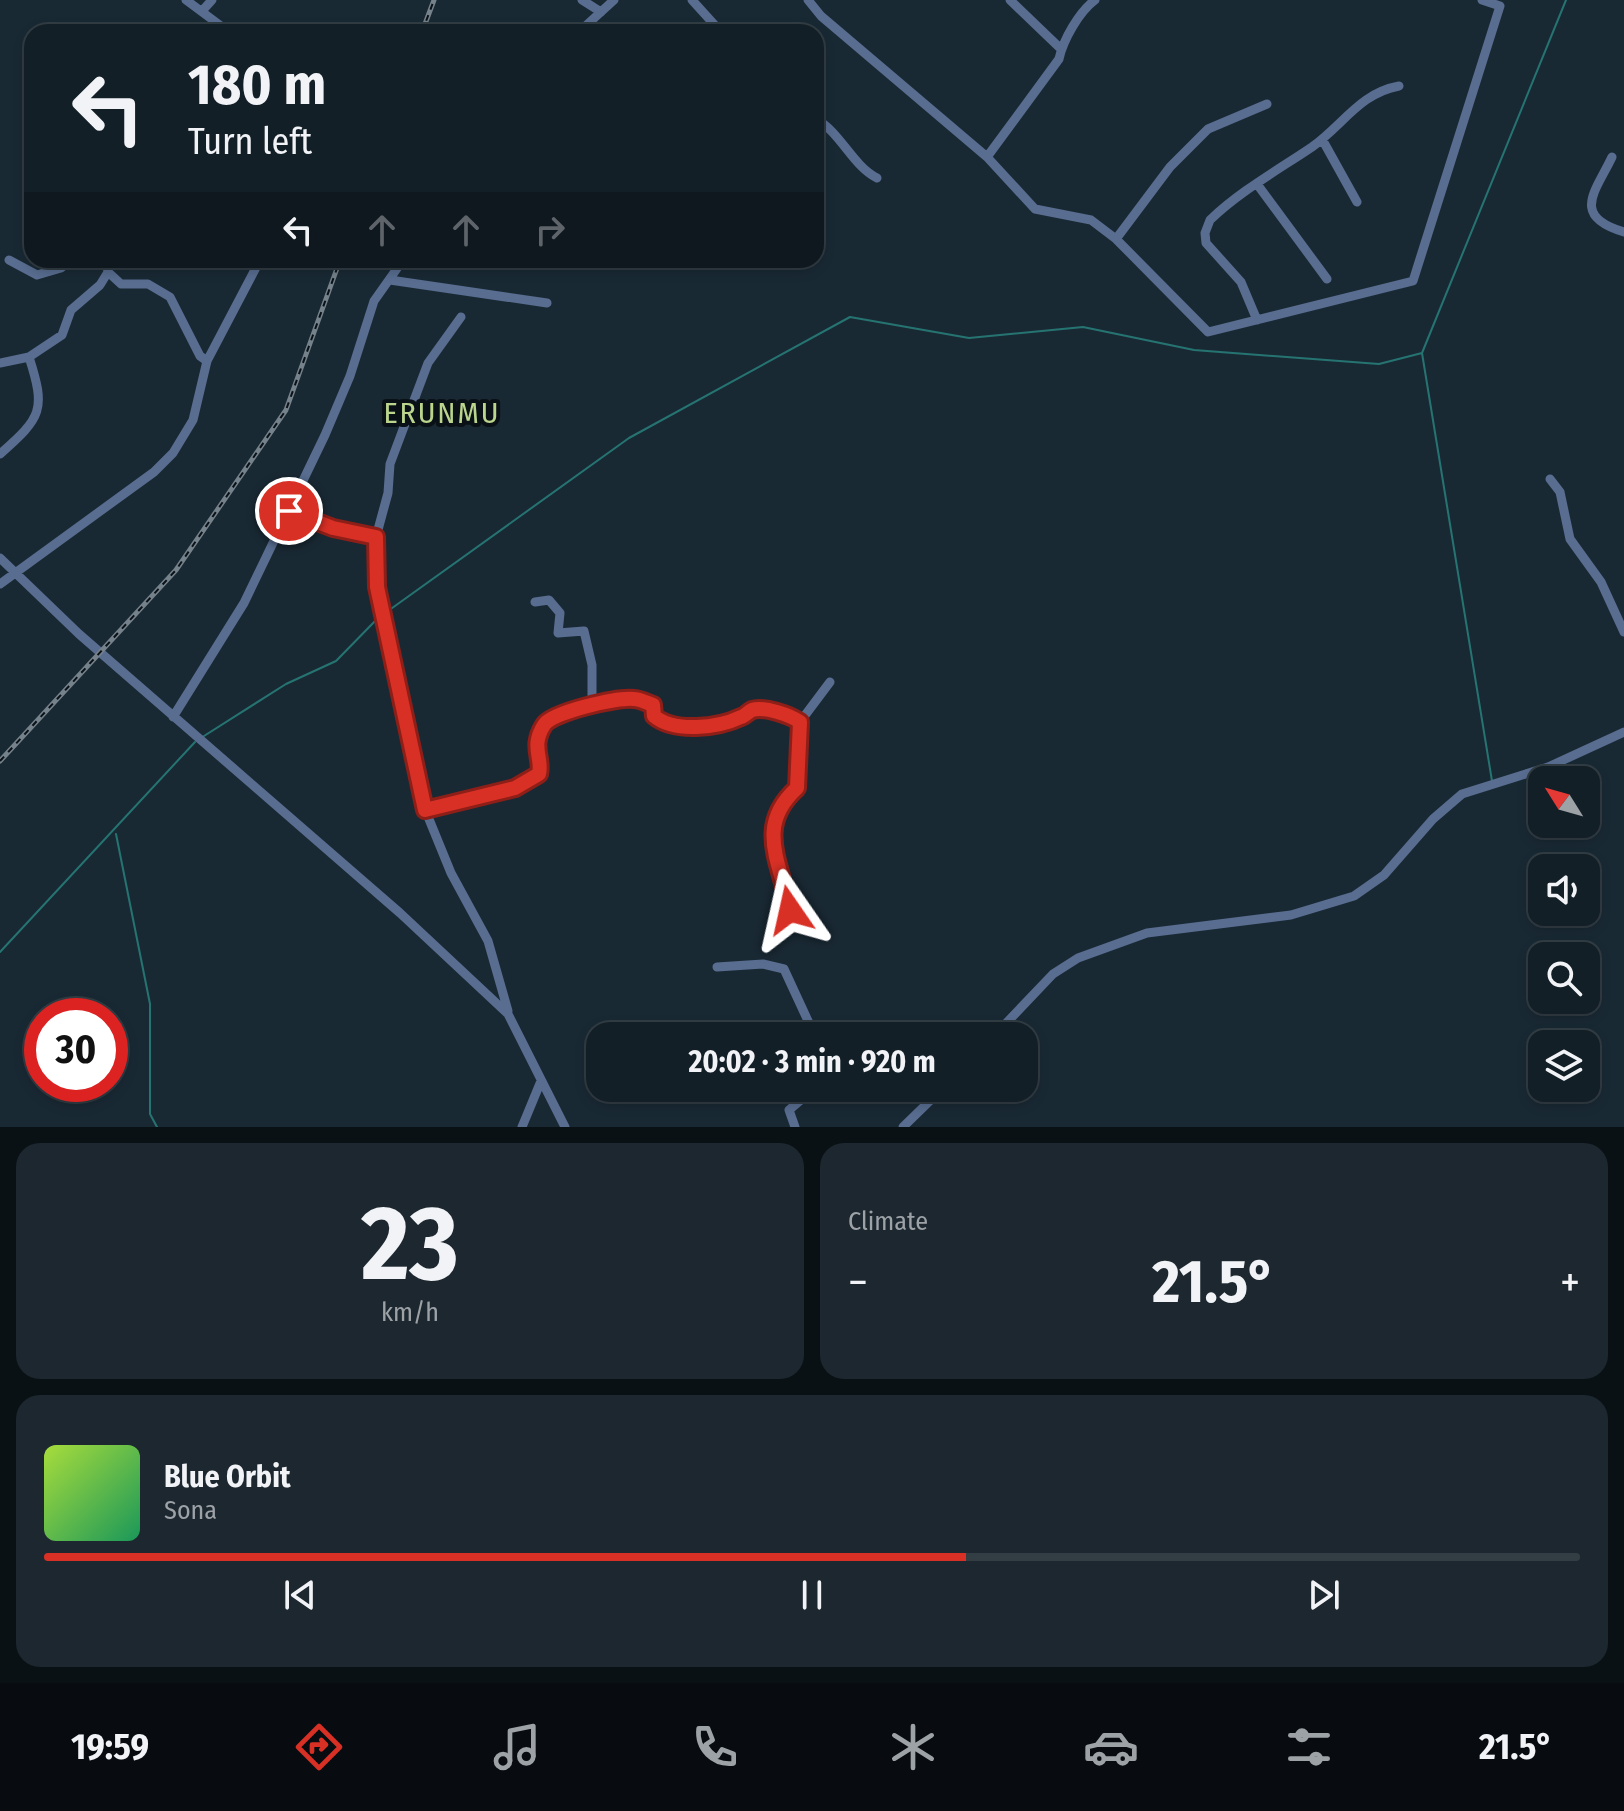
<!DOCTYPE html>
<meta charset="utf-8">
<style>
:root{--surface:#131f27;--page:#1c272f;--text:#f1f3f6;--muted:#9da2a7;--line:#323d44;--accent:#d93025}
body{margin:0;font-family:"Fira Sans Condensed",sans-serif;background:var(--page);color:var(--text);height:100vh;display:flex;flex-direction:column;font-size:30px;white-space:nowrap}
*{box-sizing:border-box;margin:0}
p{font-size:26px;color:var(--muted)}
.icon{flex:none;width:44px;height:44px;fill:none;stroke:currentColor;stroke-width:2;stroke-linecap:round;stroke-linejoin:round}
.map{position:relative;height:1127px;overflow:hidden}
.details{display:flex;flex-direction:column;gap:16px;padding:16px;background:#0a1115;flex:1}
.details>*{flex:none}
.guide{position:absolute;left:24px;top:24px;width:800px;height:244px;border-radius:24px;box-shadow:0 4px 12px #0003,0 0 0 2px var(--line);background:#131f27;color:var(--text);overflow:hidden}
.needle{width:52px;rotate:307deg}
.controls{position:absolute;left:1528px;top:766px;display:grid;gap:16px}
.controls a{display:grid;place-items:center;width:72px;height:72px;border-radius:16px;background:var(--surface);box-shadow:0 4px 12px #0003,0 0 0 2px var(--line);font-size:40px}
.speed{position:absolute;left:24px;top:998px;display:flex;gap:16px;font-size:40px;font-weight:700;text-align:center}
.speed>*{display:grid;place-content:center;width:104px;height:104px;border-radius:50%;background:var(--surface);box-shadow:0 4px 12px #0003,0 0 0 2px var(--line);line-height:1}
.speed .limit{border:12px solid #d22;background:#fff;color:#111}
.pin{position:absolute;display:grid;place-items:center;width:68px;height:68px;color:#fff;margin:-34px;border:4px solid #fff;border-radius:50%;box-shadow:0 2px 8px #0007}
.me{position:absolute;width:88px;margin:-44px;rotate:349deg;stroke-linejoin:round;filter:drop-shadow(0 0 6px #0008)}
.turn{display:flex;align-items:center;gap:28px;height:168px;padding:0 32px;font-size:36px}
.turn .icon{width:104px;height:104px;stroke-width:2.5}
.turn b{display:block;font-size:56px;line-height:68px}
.lanes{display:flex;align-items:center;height:76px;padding:0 32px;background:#0003;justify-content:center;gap:40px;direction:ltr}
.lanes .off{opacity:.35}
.big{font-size:60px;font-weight:700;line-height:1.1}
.details .widget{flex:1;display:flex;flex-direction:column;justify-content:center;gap:12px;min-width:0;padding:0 28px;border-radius:24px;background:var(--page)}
.details .dial{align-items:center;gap:0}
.dial b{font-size:104px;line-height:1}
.song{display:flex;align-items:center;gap:24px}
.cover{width:96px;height:96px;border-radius:12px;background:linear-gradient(135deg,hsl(80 70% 55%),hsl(150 70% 35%))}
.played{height:8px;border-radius:4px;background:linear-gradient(90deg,var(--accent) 60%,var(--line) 60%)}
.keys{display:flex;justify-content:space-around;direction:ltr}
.heat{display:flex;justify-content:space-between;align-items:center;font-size:44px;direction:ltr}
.details .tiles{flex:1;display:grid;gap:16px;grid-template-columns:1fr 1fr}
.widget:last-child{grid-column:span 2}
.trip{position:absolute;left:586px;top:1022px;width:452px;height:80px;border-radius:24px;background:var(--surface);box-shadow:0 4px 12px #0003,0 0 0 2px var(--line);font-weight:700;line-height:80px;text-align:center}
.menu{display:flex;height:128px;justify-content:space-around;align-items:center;background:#080c10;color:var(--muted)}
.menu .icon{width:56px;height:56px}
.menu .active{color:var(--accent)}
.menu b{font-size:36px;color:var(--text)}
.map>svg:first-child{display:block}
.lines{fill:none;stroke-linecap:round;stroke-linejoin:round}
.stream{stroke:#267472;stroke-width:2}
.minor{stroke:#586d90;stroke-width:9}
.rail-casing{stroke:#75828b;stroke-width:5}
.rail{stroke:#0a1116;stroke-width:2;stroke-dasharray:6;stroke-linecap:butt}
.route-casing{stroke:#8d1f18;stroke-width:20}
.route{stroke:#d93025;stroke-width:14}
.labels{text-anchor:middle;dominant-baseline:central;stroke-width:8;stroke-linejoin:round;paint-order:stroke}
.quarter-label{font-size:30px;letter-spacing:2px;fill:#bbd58d;stroke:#0a1116}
</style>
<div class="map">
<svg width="1624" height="1127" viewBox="0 0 1624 1127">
<rect width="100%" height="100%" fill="#192934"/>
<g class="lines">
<path class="stream" d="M 388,611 L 629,438 L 850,317 L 969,338 L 1083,327 L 1194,350 L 1379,364 L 1422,353
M 204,736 L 286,684 L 336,661 L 379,617
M 1492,781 L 1422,353 L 1566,0
M 116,834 L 150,1004 L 150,1114 L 157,1127
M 0,952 L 195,742"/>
<path class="minor" d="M 186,0 L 229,32
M 582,0 L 601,12
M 692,0 L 721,32
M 808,0 L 821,16 L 987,157 L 1035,209 L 1091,220 L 1116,239 L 1208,332 L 1413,281 L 1500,6 L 1482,0
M 1010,0 L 1061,49
M 202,11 L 212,0
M 579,32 L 614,0
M 816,119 C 841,133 852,165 877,178
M 1322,139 L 1357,202
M 987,157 L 1059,59 C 1063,40 1079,12 1095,0
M 1612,157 C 1596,191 1570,216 1624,232
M 1257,184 L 1327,279
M 1116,239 L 1170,167 L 1208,129 L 1267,104
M 9,260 L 37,275 L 61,268 L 71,260
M 108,272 L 121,284 L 148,284 L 170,297 L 200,356 L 207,361
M 390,280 L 547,303
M 461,317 L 428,363 L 390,464 L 388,493 L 376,537 L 377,587 L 422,802 L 451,873 L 488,941 L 508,1011
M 1257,320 L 1241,282 L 1206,243 L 1205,233 L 1210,220 C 1240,191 1278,170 1312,147 C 1343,125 1360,93 1399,86
M 0,363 L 29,357
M 0,454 C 42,417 46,410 29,357 L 62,335 L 71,310 L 100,285 L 108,272 L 106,260
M 1550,479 L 1560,492 L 1570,539 L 1601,582 L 1624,632
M 289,511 L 333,528 L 376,537
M 0,558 L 79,634 L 400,913 L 508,1014 L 565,1127
M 0,584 L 154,472 L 173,453 L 193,420 L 207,361 L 260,260
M 535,602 L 549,600 L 560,613 L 558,633 L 584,631 L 592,665 L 592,706
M 173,717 L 244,603 L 325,435 L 350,376 L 374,301 L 403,260
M 800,722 L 830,682
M 425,810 L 515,788 L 539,774 L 536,745 L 544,723 L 556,715 L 635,698 L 653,705 L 654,716 C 679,736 730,726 754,709 L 788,714 L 800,722 L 797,788 L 777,809 L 771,830 L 786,889 L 790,927
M 717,967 L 763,964 L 784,969 L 815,1036
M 994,1036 L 1053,974 L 1078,958 L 1147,933 L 1291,915 L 1354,896 L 1384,875 L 1433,819 L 1462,794 L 1548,767 L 1624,732
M 785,1088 L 798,1101
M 522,1127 L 541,1081
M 795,1127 L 789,1110 L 815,1088
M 903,1127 L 943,1088"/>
<defs>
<path id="rail" d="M 422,32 L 434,0
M 0,761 L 176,570 L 286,410 L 340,260"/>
</defs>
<use href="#rail" class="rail-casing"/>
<use href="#rail" class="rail"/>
</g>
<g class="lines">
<defs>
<path id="route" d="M 289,511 L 333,528 L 376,537 L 377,587 L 425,810 L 515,788 L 539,774 C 543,758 530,747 544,725 C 552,712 618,697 634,699 C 640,699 647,703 653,705 L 654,716 C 674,733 718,728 741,717 C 745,716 748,712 752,710 C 764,706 790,715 800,722 L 797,788 C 755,826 780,861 790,910"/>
</defs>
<use href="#route" class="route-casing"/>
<use href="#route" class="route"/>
</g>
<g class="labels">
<g class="quarter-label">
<text x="442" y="413">ERUNMU</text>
</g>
</g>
</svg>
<div class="controls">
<a><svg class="needle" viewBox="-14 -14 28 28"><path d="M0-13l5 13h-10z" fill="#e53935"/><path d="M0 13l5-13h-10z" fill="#9da2a7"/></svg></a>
<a><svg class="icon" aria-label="sound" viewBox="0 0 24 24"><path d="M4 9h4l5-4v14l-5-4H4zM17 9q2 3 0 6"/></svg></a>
<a><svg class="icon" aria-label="search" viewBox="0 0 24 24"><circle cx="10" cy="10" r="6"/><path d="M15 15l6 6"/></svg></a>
<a><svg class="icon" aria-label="layers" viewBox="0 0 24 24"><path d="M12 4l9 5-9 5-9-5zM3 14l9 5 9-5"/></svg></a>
</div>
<div class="speed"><div class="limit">30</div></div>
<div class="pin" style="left:289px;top:511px;background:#d93025"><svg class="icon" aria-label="arrive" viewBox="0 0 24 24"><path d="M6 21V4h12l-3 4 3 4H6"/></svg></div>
<svg class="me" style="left:790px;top:910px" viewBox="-20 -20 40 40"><path d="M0-17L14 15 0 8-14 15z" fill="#d93025" stroke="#fff" stroke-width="4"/></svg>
<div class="trip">20:02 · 3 min · 920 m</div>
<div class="guide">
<div class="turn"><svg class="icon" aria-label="left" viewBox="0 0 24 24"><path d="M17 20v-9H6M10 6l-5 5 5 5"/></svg><div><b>180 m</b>Turn left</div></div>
<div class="lanes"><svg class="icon" aria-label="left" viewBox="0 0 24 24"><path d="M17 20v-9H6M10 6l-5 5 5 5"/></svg><svg class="icon off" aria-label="ahead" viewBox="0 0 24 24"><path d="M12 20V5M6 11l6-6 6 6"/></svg><svg class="icon off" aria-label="ahead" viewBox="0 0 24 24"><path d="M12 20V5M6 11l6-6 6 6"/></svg><svg class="icon off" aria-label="right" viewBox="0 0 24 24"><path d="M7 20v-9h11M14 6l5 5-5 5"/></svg></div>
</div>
</div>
<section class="details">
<div class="tiles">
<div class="widget dial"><b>23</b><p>km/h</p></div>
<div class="widget"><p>Climate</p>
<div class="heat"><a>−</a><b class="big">21.5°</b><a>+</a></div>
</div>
<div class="widget">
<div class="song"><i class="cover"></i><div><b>Blue Orbit</b><p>Sona</p></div></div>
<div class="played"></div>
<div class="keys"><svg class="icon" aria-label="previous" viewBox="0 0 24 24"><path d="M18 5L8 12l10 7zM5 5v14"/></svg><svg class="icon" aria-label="pause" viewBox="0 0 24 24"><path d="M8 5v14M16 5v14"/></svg><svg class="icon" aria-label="next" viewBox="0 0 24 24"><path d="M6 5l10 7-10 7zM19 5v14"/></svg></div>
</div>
</div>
</section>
<nav class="menu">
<b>19:59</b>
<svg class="icon active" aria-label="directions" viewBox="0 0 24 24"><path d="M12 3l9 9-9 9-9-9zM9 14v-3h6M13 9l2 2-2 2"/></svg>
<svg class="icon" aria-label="music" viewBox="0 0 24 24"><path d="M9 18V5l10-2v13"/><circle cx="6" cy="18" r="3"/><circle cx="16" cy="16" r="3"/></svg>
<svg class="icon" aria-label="phone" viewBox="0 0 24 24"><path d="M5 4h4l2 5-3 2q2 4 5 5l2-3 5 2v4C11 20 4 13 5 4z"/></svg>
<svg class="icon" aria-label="climate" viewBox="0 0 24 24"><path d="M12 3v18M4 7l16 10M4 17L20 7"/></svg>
<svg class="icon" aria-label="car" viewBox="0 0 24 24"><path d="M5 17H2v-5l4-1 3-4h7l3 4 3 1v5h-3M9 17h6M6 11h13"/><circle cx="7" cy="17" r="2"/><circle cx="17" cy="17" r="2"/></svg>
<svg class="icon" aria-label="filters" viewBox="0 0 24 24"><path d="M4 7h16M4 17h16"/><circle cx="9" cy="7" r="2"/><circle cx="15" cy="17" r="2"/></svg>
<b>21.5°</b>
</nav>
